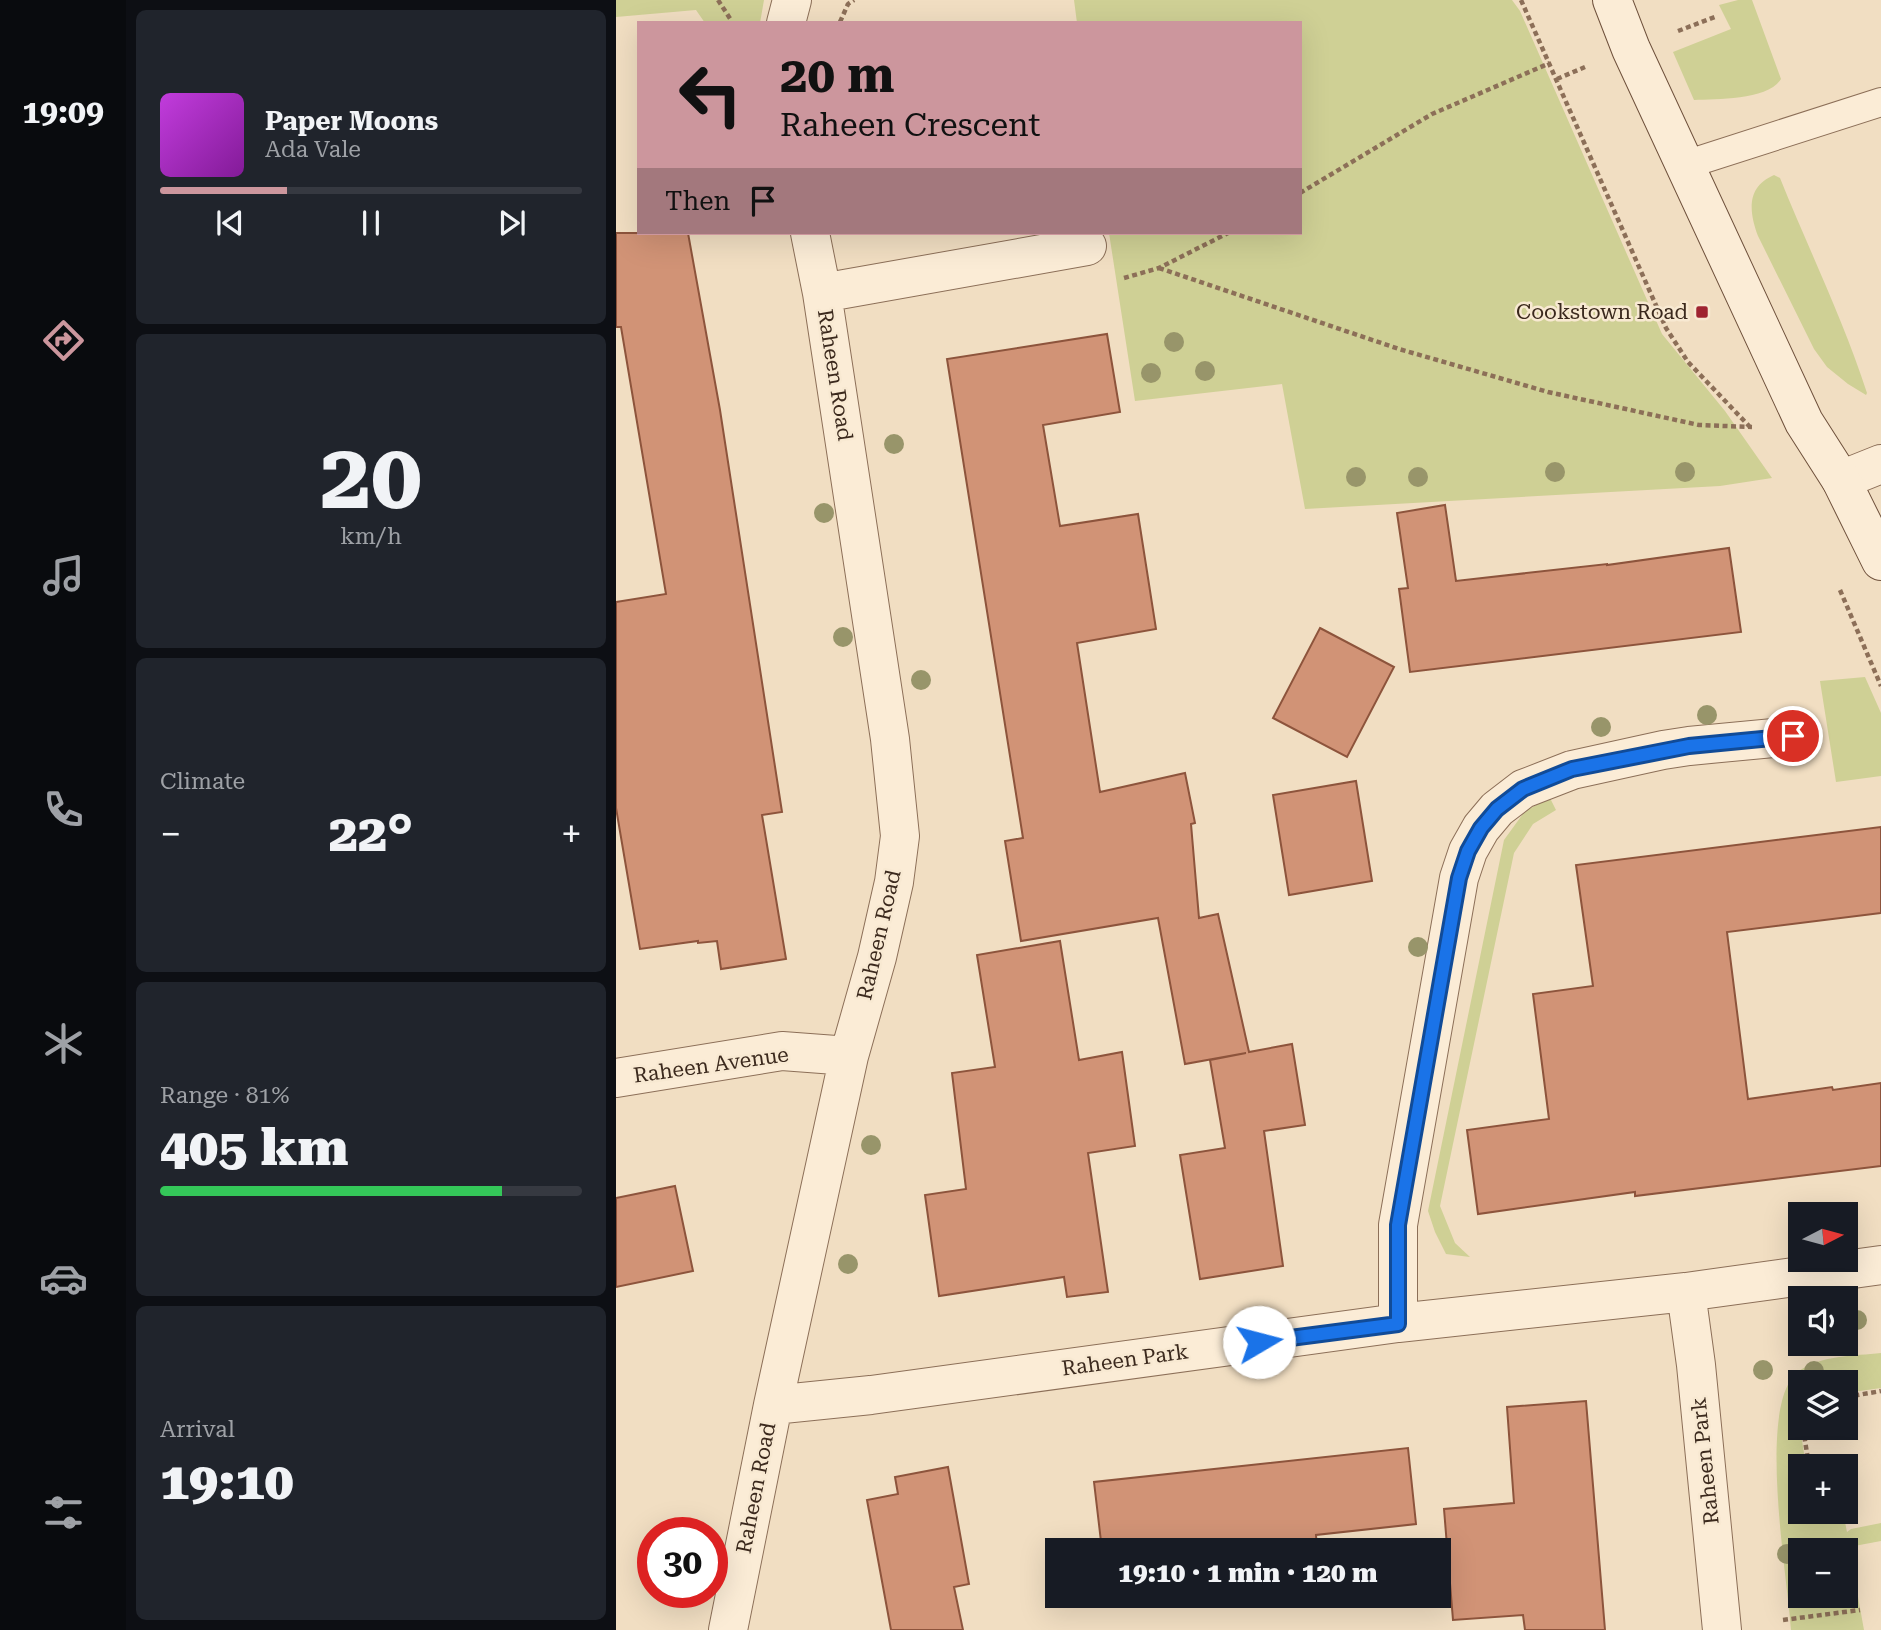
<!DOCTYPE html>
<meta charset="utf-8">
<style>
:root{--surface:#171b24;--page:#20242c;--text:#f1f3f6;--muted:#9ea1a6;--line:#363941;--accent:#cc969d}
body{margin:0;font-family:"Roboto Serif",serif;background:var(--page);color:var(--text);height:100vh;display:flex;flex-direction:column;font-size:26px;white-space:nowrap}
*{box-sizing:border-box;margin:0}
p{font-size:23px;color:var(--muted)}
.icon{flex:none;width:38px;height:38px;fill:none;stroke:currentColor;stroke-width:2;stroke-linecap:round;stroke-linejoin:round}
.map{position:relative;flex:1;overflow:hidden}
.side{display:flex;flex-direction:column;gap:10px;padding:10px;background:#0d0f14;width:490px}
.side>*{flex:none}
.hud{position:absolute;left:21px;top:21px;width:665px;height:214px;border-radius:0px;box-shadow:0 7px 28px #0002;background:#cc969d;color:#111;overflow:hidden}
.needle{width:46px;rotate:84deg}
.fabs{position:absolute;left:1172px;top:1202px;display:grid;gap:14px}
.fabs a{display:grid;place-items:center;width:70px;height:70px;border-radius:0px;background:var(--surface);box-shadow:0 7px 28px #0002;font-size:35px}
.speed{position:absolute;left:21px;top:1517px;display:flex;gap:14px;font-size:35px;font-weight:700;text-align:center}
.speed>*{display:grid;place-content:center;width:91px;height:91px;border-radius:50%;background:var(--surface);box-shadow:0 7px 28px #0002;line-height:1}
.speed .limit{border:10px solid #d22;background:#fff;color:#111}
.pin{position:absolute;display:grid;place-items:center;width:60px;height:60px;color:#fff;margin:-30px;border:4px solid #fff;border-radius:50%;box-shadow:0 2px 7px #0007}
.me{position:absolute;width:77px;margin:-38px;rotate:82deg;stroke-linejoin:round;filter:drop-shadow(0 0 5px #0008)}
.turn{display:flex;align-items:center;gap:24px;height:147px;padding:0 28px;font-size:32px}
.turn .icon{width:91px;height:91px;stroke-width:2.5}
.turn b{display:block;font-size:49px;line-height:60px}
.then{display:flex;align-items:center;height:66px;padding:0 28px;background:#0003;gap:14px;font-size:26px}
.big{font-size:52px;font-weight:800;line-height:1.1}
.side .widget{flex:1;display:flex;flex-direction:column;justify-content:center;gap:10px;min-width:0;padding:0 24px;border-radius:10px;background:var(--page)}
.side .dial{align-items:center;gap:0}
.dial b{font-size:91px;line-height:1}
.song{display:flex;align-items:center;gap:21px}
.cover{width:84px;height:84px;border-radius:10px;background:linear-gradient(135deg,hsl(290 70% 55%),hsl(290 70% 35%))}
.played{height:7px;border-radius:4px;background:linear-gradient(90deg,var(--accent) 30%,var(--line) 30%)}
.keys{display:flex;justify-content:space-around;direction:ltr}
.heat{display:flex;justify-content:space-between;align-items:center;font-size:38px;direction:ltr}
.charge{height:10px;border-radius:5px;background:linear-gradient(90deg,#34c759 81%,var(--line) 0)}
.trip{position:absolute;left:429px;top:1538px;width:406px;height:70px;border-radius:0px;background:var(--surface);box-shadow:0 7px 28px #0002;font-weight:800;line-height:70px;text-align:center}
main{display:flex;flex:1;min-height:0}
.menu{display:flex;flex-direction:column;width:126px;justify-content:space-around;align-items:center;background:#090b0e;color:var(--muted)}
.menu .icon{width:49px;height:49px}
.menu .on{color:var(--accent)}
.menu b{font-size:32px;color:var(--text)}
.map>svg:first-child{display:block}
.green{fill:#cfd095;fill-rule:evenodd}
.building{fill:#d19376;stroke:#8d543c;stroke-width:2}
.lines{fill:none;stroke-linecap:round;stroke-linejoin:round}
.lane-casing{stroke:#8c6f58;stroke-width:30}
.street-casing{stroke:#8c6f58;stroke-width:40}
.secondary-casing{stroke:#6e503b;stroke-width:40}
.path{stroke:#8c6f58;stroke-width:4.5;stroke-dasharray:5 3.5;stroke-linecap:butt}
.lane{stroke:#fbecd6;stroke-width:28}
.street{stroke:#fbecd6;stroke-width:38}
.secondary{stroke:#fbecd6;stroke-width:38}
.tree{fill:#98956a}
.route-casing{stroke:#114b97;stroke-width:18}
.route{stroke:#1a73e8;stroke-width:12}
.poi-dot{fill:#9f2431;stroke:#f8e9d2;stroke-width:2.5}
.labels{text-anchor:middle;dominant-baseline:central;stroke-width:5;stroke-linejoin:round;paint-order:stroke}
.poi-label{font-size:21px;fill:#3b291d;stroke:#f8e9d2;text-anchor:end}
.street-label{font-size:21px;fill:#3b291d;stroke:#f8e9d2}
</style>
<main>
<nav class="menu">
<b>19:09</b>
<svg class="icon on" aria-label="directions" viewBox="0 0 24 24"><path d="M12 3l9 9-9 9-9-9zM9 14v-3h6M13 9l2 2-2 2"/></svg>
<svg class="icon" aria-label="music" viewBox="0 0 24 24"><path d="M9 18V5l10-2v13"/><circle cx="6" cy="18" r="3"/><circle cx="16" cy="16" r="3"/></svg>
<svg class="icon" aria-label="phone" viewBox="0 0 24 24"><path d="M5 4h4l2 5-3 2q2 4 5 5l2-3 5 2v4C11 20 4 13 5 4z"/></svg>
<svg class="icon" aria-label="climate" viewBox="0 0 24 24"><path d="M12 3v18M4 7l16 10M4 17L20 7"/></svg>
<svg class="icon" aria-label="car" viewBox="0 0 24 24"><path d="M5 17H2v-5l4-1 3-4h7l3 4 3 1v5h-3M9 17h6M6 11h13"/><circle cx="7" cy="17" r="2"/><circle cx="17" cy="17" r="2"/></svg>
<svg class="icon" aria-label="filters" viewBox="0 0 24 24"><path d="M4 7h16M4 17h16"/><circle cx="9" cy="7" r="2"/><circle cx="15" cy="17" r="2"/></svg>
</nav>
<section class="side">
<div class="widget">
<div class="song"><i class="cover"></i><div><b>Paper Moons</b><p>Ada Vale</p></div></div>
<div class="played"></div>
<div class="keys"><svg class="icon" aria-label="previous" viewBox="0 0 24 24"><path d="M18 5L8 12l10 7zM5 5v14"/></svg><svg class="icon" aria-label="pause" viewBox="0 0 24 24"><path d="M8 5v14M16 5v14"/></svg><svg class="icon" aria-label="next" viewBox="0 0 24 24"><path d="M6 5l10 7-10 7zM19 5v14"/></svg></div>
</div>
<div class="widget dial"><b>20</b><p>km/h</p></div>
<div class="widget"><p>Climate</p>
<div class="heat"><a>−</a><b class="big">22°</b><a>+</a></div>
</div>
<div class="widget"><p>Range · 81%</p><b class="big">405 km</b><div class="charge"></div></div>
<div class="widget"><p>Arrival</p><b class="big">19:10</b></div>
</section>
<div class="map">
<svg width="1265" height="1630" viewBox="0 0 1265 1630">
<rect width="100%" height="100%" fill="#f1dec2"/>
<path class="green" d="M 0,0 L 148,0 L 144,23 L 89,23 L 80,10 L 0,17 Z
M 458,0 L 896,0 L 904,11 L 1046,334 L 1109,411 L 1156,478 L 1104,486 L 689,509 L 666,384 L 519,401 L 493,233 L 684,233 L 684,23 L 461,23 Z
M 1122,0 L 1136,0 L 1165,79 C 1152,100 1101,99 1078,100 L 1057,52 L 1115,29 L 1103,5 Z
M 1158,175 L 1164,178 C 1193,250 1227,319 1251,393 L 1250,395 L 1232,384 L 1211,367 L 1198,349 L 1142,236 C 1133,212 1130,187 1158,175 Z
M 1249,677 L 1265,713 L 1265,776 L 1220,782 L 1204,681 Z
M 934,798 L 940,810 L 917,824 L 898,853 L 824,1206 L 839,1243 L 854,1257 L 830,1254 L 819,1232 L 812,1211 L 888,840 L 909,811 Z
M 1265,1353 L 1265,1388 L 1230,1393 L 1230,1382 L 1185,1382 L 1185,1401 L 1180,1402 L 1190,1466 L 1185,1466 L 1185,1512 L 1198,1512 L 1198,1515 L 1227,1512 L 1231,1532 L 1235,1529 L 1265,1523 L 1265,1541 L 1233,1547 L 1248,1630 L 1175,1630 C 1172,1579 1140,1404 1182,1372 C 1203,1355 1239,1356 1265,1353 ZM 1230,1550 L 1230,1596 L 1185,1596 L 1185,1550 Z"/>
<path class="building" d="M 0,233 L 72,233 L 104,410 L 166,812 L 146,815 L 170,959 L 105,969 L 101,941 L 82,943 L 82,941 L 24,949 L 0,808 L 0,602 L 50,594 L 5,327 L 0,327 Z
M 491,334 L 504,412 L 427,425 L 444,526 L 522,514 L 540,629 L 461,643 L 484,792 L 569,773 L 579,823 L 575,824 L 583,918 L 602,914 L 633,1052 L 676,1044 L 689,1125 L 648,1131 L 667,1266 L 584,1279 L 564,1155 L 609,1148 L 594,1060 L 630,1053 L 569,1064 L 542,918 L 405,941 L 389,841 L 407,838 L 331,359 Z
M 829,505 L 840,581 L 991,564 L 991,565 L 1113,548 L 1125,632 L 794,672 L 783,589 L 792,588 L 781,513 Z
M 704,628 L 778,667 L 731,757 L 657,718 Z
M 740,781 L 756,881 L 673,895 L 657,795 Z
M 1265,827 L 1265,913 L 1111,932 L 1132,1099 L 1216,1087 L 1217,1090 L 1265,1083 L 1265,1166 L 1019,1196 L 1019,1192 L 862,1214 L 851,1130 L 933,1119 L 917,994 L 977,986 L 960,865 Z
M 444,941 L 463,1060 L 506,1052 L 519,1146 L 472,1153 L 492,1292 L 451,1297 L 448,1277 L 323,1296 L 309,1195 L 350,1189 L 336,1073 L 379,1067 L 361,955 Z
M 59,1186 L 77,1271 L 0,1287 L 0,1198 Z
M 970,1401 L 989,1630 L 909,1630 L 907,1615 L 837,1620 L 828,1509 L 898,1503 L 891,1407 Z
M 792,1448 L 800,1524 L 700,1535 L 701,1550 L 486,1550 L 478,1482 Z
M 332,1467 L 353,1584 L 338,1587 L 347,1630 L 275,1630 L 251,1500 L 282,1494 L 279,1477 Z"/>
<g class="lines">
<defs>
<path id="lane" d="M 1069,165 L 1265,102"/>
<path id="street" d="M 170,23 L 176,0
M 206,293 L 471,246
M 1225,480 L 1265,464
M 0,1078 L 166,1051 L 233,1056
M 1070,1292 L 1080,1365 L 1106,1630
M 782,1323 L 782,1225 L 843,878 L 852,851 L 865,828 L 881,809 L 907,789 L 956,770 L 1047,750 L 1073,746 L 1178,736
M 157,1405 L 255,1395 L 782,1323 L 1070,1292 L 1265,1265
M 112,1630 L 157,1405 L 233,1056 L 261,957 L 278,882 L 284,836 L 274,739 L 206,293 L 194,233"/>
<path id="secondary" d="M 996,0 L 1015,49 L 1188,422 L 1225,480 L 1265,561"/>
</defs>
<use href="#lane" class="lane-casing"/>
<use href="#street" class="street-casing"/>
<use href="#secondary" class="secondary-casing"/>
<path class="path" d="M 102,0 L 115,20
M 905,0 L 1050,328 L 1072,362 L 1134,427
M 224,22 L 232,4 L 238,0
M 1062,31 L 1099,17
M 941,79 L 969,67
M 684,193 L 816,114 L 934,63
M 543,268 L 783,349 L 932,392 L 1083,425 L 1136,427
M 508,278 L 543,268 L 612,233
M 1224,590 L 1265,686
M 1230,1397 L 1265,1391
M 1185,1405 L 1185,1412
M 1187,1428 L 1193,1466
M 1167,1620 L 1244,1610"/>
<use href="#lane" class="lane"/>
<use href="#street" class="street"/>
<use href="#secondary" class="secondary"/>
</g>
<g class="tree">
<circle cx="558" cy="342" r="10"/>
<circle cx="589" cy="371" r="10"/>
<circle cx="535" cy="373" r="10"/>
<circle cx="278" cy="444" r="10"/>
<circle cx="939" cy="472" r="10"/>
<circle cx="1069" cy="472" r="10"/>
<circle cx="740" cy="477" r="10"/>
<circle cx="802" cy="477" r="10"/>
<circle cx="208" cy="513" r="10"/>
<circle cx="227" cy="637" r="10"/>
<circle cx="305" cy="680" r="10"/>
<circle cx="1091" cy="715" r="10"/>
<circle cx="985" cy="727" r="10"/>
<circle cx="802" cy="947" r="10"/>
<circle cx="255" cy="1145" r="10"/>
<circle cx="232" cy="1264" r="10"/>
<circle cx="1241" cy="1320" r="10"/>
<circle cx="1147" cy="1370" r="10"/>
<circle cx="1198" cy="1371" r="10"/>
<circle cx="1171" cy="1554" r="10"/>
</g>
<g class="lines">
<defs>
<path id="route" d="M 643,1342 L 782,1324 L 782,1225 L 843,878 L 852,851 L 865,828 L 881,809 L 907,789 L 956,769 L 1073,746 L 1177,736"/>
</defs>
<use href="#route" class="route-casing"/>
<use href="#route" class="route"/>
</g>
<rect class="poi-dot" x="1079" y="305" width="14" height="14" rx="3.5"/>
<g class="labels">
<g class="poi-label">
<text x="1072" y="312">Cookstown Road</text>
</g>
<g class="street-label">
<text transform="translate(219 375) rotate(81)">Raheen Road</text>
<text transform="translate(263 935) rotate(-77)">Raheen Road</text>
<text transform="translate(95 1065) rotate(-8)">Raheen Avenue</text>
<text transform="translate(509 1360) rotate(-8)">Raheen Park</text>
<text transform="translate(1089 1461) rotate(-96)">Raheen Park</text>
<text transform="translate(140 1488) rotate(-79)">Raheen Road</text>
</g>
</g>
</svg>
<div class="fabs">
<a><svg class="needle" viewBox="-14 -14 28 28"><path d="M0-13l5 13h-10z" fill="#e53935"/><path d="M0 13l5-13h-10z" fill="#9ea1a6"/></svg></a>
<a><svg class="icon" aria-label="sound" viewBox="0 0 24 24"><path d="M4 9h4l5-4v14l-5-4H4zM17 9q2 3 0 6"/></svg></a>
<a><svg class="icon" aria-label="layers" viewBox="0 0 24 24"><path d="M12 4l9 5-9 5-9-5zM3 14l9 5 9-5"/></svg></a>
<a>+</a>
<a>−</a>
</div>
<div class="speed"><div class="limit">30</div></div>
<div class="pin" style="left:1177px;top:736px;background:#d93025"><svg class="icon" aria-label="arrive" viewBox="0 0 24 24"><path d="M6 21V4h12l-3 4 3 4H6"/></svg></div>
<svg class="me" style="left:643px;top:1342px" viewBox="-20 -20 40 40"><circle r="19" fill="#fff"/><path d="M0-13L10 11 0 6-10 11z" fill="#1a73e8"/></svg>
<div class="trip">19:10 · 1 min · 120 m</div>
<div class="hud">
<div class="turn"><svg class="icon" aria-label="left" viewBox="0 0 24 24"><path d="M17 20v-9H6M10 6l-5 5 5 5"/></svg><div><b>20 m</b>Raheen Crescent</div></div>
<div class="then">Then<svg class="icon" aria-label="arrive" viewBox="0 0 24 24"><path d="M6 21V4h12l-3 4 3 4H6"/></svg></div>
</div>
</div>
</main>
